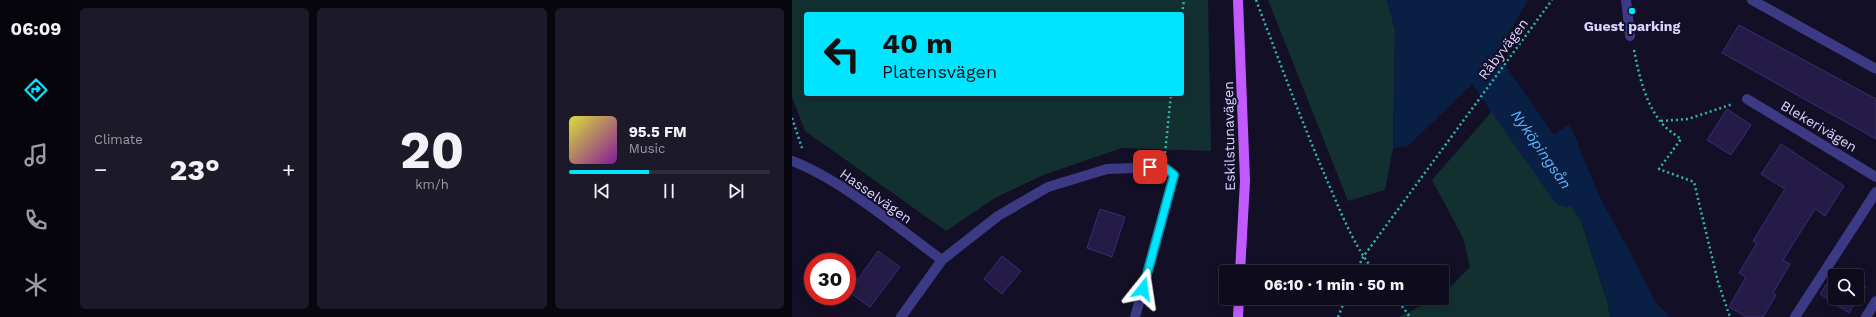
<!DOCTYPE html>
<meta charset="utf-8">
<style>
:root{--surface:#0e0b1c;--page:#1c1929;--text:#f1f3f6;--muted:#9b9ba3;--line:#2e2b3b;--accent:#00e5ff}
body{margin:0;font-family:"Work Sans",sans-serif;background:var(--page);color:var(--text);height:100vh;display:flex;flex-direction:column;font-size:15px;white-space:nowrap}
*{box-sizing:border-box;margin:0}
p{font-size:13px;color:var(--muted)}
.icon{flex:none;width:22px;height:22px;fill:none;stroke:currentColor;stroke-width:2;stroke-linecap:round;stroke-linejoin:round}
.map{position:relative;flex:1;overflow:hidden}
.drawer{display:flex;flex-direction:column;gap:8px;padding:8px;background:#08060f;width:720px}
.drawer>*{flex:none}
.top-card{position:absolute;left:12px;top:12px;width:380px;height:84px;border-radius:4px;box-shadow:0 2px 10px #0003,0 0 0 1px var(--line);background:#00e5ff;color:#111;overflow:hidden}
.fabs{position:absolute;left:1036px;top:269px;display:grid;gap:8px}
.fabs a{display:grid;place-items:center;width:36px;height:36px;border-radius:4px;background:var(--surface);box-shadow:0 2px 10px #0003,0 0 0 1px var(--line);font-size:20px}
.speed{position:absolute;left:12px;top:253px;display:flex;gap:8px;font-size:20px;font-weight:700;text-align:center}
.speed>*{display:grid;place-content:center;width:52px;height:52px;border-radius:50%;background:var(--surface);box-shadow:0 2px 10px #0003,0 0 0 1px var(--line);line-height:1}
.speed .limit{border:6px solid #d22;background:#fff;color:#111}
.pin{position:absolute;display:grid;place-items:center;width:34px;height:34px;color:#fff;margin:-17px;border-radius:8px;box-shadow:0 2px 6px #0006}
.me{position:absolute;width:44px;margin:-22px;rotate:15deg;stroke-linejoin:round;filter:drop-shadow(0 0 3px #0008)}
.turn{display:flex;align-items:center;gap:14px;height:84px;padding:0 12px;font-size:18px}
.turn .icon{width:52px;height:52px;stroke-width:2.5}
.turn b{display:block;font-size:28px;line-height:34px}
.big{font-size:30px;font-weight:700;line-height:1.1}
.drawer .card{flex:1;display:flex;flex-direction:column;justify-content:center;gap:6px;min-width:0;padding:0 14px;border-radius:6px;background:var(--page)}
.drawer .dial{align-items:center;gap:0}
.dial b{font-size:52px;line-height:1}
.song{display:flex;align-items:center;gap:12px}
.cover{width:48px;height:48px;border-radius:6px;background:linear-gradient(135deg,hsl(60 70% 55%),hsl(290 70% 35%))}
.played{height:4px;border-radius:2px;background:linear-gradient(90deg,var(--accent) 40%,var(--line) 40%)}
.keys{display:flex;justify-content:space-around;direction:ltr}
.heat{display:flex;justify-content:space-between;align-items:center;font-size:22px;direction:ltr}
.drawer .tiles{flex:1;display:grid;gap:8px;grid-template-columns:repeat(3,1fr)}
.trip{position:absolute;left:427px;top:265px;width:230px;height:40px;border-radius:4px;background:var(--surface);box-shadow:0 2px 10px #0003,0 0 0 1px var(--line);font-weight:700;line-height:40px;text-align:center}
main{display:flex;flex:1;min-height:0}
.menu{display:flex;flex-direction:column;width:72px;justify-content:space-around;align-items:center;background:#06040b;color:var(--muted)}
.menu .icon{width:28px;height:28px}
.menu .selected{color:var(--accent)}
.menu b{font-size:18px;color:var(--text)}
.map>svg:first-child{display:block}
.green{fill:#12302f;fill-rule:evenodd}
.water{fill:#0a1f44}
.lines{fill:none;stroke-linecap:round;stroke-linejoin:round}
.river{stroke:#0a1f44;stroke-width:38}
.building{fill:#241b47;stroke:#3b2d73}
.path{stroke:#2fb8b0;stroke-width:2.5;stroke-dasharray:2 3;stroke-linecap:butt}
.service{stroke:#3d3a85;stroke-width:10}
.minor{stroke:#3d3a85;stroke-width:10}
.primary{stroke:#c25bff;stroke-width:10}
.route-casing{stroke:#0095a6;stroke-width:10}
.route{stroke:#00e5ff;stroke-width:7}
.poi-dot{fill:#00e5ff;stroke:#130f26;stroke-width:1.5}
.labels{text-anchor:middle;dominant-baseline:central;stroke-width:4;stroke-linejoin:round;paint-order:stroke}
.poi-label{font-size:14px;font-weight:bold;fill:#d9d4ff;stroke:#130f26}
.street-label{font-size:14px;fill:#d9d4ff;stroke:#130f26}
.water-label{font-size:15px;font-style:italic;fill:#62b6ff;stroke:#130f26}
</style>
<main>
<nav class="menu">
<b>06:09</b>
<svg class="icon selected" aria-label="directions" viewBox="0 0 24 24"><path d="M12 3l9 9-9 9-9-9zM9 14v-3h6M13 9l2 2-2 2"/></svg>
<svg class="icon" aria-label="music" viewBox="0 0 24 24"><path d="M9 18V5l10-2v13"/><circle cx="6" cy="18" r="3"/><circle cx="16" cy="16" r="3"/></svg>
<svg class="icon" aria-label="phone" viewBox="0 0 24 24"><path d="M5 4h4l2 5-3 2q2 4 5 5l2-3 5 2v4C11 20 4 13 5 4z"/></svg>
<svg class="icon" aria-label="climate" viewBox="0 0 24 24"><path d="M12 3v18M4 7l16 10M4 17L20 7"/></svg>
</nav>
<section class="drawer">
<div class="tiles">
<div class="card"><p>Climate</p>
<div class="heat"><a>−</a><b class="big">23°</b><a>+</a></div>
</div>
<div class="card dial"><b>20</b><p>km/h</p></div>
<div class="card">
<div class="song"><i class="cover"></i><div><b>95.5 FM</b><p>Music</p></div></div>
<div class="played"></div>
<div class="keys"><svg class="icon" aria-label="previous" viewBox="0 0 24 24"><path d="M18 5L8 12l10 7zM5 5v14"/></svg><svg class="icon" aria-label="pause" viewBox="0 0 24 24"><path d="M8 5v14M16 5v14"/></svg><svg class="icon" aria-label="next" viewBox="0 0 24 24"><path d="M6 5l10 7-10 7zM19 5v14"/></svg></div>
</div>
</div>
</section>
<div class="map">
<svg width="1084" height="317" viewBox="0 0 1084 317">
<rect width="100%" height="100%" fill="#130f26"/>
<path class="green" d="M 0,0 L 416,0 L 419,151 L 330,148 L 251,175 L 203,198 L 154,231 L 13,131 L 0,97 ZM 14,14 L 390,14 L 390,94 L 14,94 Z
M 476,0 L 595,0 L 603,30 L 601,148 L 593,190 L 556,201 Z
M 701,110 L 742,147 L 789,221 L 816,304 L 818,317 L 607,317 L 645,298 L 650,298 L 650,295 L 678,267 L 671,238 L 640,180 Z"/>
<path class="water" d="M 595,0 L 736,0 L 694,71 L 616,146 L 601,148 L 603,30 Z
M 778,124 L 807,196 L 840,256 L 863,301 L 878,317 L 818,317 L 816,304 L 789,221 L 742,147 Z"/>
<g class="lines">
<path class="river" id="s1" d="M 625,0 L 625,21 L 694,71 L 776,188"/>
</g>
<path class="building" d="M 947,25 L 1084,99 L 1084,139 L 930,53 Z
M 935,109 L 959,125 L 939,155 L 915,140 Z
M 989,144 L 1052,186 L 1033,216 L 1023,209 L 991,260 L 998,264 L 981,293 L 984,295 L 971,317 L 954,317 L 937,307 L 954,277 L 947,273 L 965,243 L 961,241 L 993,189 L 969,174 Z
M 308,209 L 333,217 L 320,257 L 295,248 Z
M 86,251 L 108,267 L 78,307 L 57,292 Z
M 210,256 L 229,271 L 210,294 L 192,279 Z
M 1045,268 L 1058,276 L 1043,276 L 1043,298 L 1065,298 L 1065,281 L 1074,287 L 1057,313 L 1028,294 Z"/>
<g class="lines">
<path class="path" d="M 464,0 C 487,60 509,120 534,178 C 548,210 561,245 583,272
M 390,14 L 392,0
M 842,50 C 847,74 852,100 868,121 C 873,128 882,134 889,139 L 867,169 L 902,182 L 926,282 L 938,317
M 0,118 L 10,148
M 869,121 L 896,119 L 941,104
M 373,153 L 379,94
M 564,272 L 571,257 L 760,0
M 604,298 L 618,317
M 546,317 L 554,298"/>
<path class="service" d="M 834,0 L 838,36"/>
<path class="minor" d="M 960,0 L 1084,69
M 955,99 L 1084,177
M 0,161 C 50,180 106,228 150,260
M 109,317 L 150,260 L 206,216 L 256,187 L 315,169 L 372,167 L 382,175 L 343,317
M 1003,317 L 1084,192
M 1074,317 L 1084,301"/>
<path class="primary" d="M 446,0 L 453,181 L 448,272
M 446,317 L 447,298"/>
</g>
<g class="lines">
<defs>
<path id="route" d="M 351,289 L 382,175 L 372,167 L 358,167"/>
</defs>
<use href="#route" class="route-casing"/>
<use href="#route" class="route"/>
</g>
<circle class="poi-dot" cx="840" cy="11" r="4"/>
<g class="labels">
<g class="poi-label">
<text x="840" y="26">Guest parking</text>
</g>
<g class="street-label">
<text transform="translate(711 49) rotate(-53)">Råbyvägen</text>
<text transform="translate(1027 126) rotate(31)">Blekerivägen</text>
<text transform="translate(437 136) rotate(-91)">Eskilstunavägen</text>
<text transform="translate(84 196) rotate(35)">Hasselvägen</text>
</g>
<g class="water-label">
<text stroke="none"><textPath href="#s1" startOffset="202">Nyköpingsån</textPath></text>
</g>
</g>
</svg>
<div class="fabs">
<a><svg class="icon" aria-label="search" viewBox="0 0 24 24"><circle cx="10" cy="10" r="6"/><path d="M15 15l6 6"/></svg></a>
</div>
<div class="speed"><div class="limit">30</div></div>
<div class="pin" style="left:358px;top:167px;background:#d93025"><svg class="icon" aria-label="arrive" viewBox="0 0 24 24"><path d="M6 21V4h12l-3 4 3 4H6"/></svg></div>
<svg class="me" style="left:351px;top:289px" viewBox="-20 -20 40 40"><path d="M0-17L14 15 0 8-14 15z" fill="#00e5ff" stroke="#fff" stroke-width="4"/></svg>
<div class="trip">06:10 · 1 min · 50 m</div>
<div class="top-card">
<div class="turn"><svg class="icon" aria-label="left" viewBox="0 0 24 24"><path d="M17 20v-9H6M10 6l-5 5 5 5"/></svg><div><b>40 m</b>Platensvägen</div></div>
</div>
</div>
</main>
